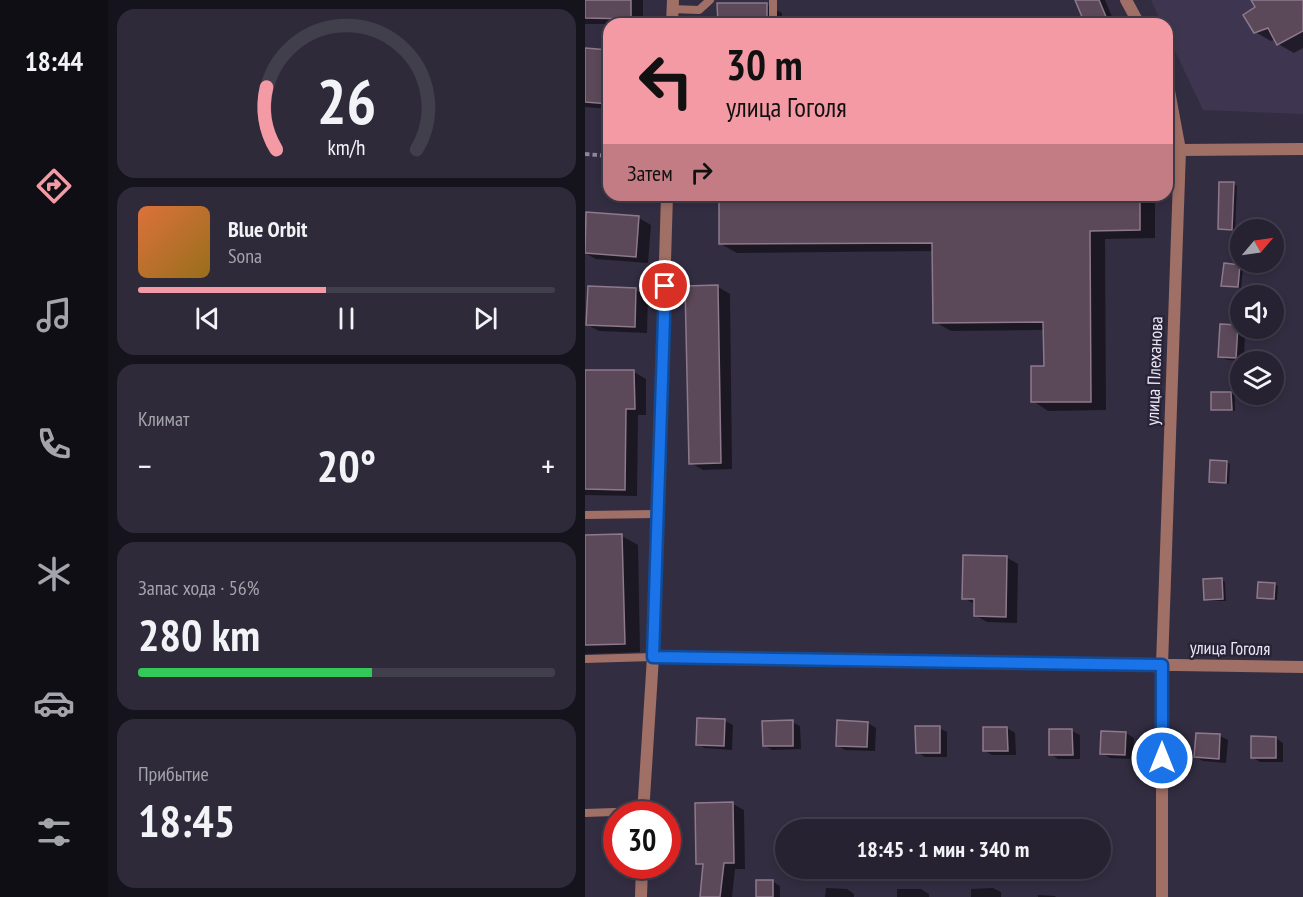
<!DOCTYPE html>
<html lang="ru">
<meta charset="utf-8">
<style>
:root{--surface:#262232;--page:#2e2a3a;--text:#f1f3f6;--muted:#a4a4ac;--line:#423f4d;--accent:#f49aa5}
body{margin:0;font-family:"PT Sans Narrow",sans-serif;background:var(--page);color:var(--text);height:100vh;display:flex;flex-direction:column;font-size:22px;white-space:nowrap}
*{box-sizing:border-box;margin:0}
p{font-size:20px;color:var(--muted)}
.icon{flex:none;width:33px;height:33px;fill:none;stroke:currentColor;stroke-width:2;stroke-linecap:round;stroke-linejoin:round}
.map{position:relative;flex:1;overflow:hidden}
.panel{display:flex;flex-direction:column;gap:9px;padding:9px;background:#15131c;width:477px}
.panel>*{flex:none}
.guide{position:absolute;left:18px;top:18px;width:570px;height:183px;border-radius:18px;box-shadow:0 3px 9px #0003,0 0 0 2px var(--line);background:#f49aa5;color:#111;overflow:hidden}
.needle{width:39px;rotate:61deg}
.tools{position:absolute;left:645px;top:219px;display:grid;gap:12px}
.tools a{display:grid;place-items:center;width:54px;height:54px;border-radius:50%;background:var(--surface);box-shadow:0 3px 9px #0003,0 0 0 2px var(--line);font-size:30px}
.speed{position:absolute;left:18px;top:801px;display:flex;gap:12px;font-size:30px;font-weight:700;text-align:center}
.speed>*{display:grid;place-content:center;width:78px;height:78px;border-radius:50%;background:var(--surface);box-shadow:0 3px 9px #0003,0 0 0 2px var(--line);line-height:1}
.speed .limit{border:9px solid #d22;background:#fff;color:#111}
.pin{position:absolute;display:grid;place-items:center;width:51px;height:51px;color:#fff;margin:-26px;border:3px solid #fff;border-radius:50%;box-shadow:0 2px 6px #0007}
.me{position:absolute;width:66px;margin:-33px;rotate:0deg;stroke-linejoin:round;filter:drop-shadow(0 0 4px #0008)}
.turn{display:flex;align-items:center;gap:21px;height:126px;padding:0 24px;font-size:27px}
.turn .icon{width:78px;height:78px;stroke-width:2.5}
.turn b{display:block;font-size:42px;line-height:51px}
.then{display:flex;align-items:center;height:57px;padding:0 24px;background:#0003;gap:12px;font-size:22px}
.big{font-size:45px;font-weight:600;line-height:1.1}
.panel .widget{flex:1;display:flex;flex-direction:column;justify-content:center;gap:9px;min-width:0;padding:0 21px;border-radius:18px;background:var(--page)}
.panel .dial{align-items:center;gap:0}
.dial svg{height:156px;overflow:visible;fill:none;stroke:var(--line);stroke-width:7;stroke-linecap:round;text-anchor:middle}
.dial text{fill:var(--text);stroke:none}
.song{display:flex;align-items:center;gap:18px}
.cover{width:72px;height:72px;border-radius:9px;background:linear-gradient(135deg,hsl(20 70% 55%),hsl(40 70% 35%))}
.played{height:6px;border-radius:3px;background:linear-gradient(90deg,var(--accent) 45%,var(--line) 45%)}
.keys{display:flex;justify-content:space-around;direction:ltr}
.heat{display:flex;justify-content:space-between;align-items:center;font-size:33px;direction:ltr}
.charge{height:9px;border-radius:4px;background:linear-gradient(90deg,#34c759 56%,var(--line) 0)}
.trip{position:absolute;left:190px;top:819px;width:336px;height:60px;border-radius:30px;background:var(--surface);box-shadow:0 3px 9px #0003,0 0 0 2px var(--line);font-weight:600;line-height:60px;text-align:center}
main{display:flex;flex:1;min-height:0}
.tab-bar{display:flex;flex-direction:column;width:108px;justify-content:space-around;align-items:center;background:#0f0e14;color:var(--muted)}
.tab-bar .icon{width:42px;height:42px}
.tab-bar .active{color:var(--accent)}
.tab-bar b{font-size:27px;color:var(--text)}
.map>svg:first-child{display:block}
.built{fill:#3e3650}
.shadow{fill:#0007}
.building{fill:#5b4859;stroke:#8e798c;stroke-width:1.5}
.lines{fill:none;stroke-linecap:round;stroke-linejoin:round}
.path{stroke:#8c8899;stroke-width:4;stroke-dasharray:4.5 3;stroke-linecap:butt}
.service{stroke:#a06f65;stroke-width:8}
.minor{stroke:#a06f65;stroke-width:12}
.tertiary{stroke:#a06f65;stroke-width:12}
.route-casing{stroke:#114b97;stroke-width:15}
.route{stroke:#1a73e8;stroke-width:10}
.labels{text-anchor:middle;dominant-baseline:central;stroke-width:5;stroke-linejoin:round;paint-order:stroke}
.street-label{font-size:18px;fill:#ebe8f6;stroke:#292337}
</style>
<main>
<nav class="tab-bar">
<b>18:44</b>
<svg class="icon active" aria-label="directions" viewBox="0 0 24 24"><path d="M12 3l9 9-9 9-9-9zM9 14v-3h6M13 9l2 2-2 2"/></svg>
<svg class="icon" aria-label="music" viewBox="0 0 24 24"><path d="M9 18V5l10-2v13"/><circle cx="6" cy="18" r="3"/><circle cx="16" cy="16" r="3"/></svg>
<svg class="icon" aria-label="phone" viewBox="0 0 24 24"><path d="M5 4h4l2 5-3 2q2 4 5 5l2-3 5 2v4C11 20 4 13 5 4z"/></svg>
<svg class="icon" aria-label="climate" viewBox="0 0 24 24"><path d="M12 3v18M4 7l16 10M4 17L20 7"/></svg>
<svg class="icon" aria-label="car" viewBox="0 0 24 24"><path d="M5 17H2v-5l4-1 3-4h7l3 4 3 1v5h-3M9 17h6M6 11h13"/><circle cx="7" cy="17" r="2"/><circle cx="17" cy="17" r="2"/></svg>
<svg class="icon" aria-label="filters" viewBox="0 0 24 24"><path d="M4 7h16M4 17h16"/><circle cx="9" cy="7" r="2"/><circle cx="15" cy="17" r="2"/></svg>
</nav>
<section class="panel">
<div class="widget dial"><svg viewBox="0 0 100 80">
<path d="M14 69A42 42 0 1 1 86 69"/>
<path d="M14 69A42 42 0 0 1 9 37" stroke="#f49aa5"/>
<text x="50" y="56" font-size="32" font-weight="700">26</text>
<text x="50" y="72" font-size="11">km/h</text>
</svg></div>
<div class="widget">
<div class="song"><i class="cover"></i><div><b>Blue Orbit</b><p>Sona</p></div></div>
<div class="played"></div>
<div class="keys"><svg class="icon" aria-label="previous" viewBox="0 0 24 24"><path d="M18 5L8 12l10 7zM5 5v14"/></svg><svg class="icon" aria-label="pause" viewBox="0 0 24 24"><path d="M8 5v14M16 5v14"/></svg><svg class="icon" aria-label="next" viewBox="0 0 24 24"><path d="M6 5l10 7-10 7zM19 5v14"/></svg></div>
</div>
<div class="widget"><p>Климат</p>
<div class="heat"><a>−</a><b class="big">20°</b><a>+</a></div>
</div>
<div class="widget"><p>Запас хода · 56%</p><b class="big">280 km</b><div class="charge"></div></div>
<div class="widget"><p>Прибытие</p><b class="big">18:45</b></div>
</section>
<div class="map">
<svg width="718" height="897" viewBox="0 0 718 897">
<rect width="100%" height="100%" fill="#332d42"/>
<path class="built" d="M 566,0 L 718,0 L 718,114 L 618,110 L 582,34 L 582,24 L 577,24 Z"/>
<path class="shadow" d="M 0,0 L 58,0 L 58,24 L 0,24 Z
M 491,0 L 520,0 L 530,24 L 502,24 Z
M 668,0 L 718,0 L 718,48 L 709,53 L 693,44 L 691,39 L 686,41 L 670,32 L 672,8 Z
M 181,4 L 197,13 L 197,24 L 134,24 Z
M 0,49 L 24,51 L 24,109 L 0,107 Z
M 649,184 L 652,186 L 650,231 L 638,230 L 634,228 Z
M 135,195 L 570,195 L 570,238 L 520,239 L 521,410 L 463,411 L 448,401 L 460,368 L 460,330 L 366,331 L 350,322 L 349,251 L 152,253 L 136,244 Z
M 2,213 L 54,218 L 66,225 L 63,263 L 11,259 L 0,253 Z
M 655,267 L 658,269 L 656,288 L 638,285 Z
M 133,287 L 145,294 L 147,469 L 118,470 L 106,463 Z
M 4,288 L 51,290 L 63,297 L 62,333 L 14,331 L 3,325 Z
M 653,326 L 660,331 L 659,361 L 642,360 L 634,356 Z
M 0,372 L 49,372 L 61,379 L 61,415 L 53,415 L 52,496 L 0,495 Z
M 627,393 L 646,393 L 650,395 L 650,411 L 631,411 L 628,409 Z
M 642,462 L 645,464 L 644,484 L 626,481 Z
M 0,536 L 37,536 L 53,545 L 55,652 L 0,654 Z
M 421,557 L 433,564 L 432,623 L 402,622 L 390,615 L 391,605 L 379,598 Z
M 636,580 L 640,582 L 641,601 L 624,601 L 621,599 Z
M 690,584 L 693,586 L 692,600 L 674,597 Z
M 140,721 L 148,725 L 147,750 L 120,748 L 112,744 Z
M 207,722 L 215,726 L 216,749 L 187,750 L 179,745 Z
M 283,723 L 291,728 L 290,751 L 260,750 L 252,745 Z
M 354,728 L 362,732 L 362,757 L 340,757 L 332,752 Z
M 422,728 L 430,733 L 431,755 L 407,755 L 400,751 Z
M 487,731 L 495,735 L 495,759 L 473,759 L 466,754 Z
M 541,733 L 549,738 L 548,759 L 525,758 L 517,753 Z
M 635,736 L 643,740 L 641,763 L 618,761 L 611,757 Z
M 691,738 L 698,743 L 698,762 L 675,762 L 667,757 Z
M 148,804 L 159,810 L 160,869 L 150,869 L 147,897 L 116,897 L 119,867 L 113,863 Z
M 187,881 L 195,886 L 195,897 L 172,897 Z
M 241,888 L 262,889 L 269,894 L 269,897 L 240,897 Z
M 408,888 L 416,892 L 416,897 L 386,897 L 386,889 Z
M 312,889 L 336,889 L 344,894 L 344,897 L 312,897 Z
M 453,895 L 470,896 L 471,897 L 453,897 Z"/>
<path class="building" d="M 0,0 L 46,0 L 46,19 L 0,18 Z
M 490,0 L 514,0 L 524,24 L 500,24 Z
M 666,0 L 718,0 L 718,31 L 692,45 L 683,28 L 669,33 L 658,15 L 670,7 Z
M 132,3 L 182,3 L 182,24 L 133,24 Z
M 0,48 L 24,50 L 24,104 L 0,102 Z
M 634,182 L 649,182 L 647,230 L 633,229 Z
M 134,195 L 555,195 L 555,230 L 505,231 L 506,402 L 446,402 L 446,366 L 459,366 L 458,322 L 348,323 L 347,243 L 134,244 Z
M 1,212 L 54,216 L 51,257 L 0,253 Z
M 639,263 L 655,265 L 653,287 L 636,286 Z
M 133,285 L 136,463 L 104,464 L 100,286 Z
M 3,286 L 51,288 L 50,327 L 1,325 Z
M 635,324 L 653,325 L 651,358 L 633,357 Z
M 0,370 L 49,370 L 50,409 L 41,409 L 40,490 L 0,489 Z
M 626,392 L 646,392 L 647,410 L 626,410 Z
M 625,460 L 642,461 L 641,483 L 624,482 Z
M 37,534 L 40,644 L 0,645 L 0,535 Z
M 378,555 L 422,556 L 421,617 L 389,616 L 389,599 L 377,599 Z
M 637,578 L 638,599 L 619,600 L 618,579 Z
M 673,582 L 690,583 L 689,599 L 672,598 Z
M 112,718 L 140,719 L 139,746 L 111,745 Z
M 208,720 L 208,746 L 178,746 L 177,721 Z
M 252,720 L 283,722 L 282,747 L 251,746 Z
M 330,726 L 355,726 L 355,753 L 331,753 Z
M 398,727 L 422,727 L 423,751 L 398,751 Z
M 464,729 L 487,729 L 488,755 L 464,755 Z
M 516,731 L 541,732 L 540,755 L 515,754 Z
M 611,733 L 635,734 L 634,759 L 609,757 Z
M 666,736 L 691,737 L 691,758 L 666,758 Z
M 148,802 L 149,863 L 139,863 L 135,897 L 115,897 L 118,864 L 111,864 L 110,803 Z
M 171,880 L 188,880 L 188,897 L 171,897 Z"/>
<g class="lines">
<path class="path" d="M 0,154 L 24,156"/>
<path class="service" d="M 188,0 L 188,24
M 87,9 L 114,10 L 125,0
M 582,153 L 595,150
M 0,515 L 72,514
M 0,659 L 68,657
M 0,813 L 58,811"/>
<path class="minor" d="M 541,0 L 554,24
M 595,150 L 718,149
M 68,657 L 718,667
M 577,897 L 577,665 L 595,150 L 582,80"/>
<path class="tertiary" d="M 87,24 L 88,0
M 58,814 L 68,657 L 82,195
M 56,897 L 57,866"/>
</g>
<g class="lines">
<defs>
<path id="route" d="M 80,286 L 68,657 L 577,665 L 577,758"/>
</defs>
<use href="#route" class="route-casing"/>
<use href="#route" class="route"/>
</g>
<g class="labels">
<g class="street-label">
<text transform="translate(569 371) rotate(-88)">улица Плеханова</text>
<text transform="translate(645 648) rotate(1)">улица Гоголя</text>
</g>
</g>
</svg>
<div class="tools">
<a><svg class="needle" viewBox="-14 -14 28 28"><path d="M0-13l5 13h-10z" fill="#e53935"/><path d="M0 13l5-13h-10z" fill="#a4a4ac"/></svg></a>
<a><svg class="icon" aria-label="sound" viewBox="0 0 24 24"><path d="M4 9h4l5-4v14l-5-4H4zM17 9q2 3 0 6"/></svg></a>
<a><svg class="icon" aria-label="layers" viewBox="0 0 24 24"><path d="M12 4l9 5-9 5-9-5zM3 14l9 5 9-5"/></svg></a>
</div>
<div class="speed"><div class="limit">30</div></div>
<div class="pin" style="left:80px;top:286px;background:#d93025"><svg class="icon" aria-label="arrive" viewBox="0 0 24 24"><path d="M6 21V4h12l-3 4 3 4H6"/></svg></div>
<svg class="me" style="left:577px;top:758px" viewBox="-20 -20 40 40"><circle r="17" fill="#1a73e8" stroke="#fff" stroke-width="3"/><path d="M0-11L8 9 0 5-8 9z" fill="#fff"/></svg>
<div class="trip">18:45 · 1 мин · 340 m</div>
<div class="guide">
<div class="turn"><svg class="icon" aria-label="left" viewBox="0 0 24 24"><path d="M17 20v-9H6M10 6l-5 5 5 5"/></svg><div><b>30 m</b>улица Гоголя</div></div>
<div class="then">Затем<svg class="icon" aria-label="right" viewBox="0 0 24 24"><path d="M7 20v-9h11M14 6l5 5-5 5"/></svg></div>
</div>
</div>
</main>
